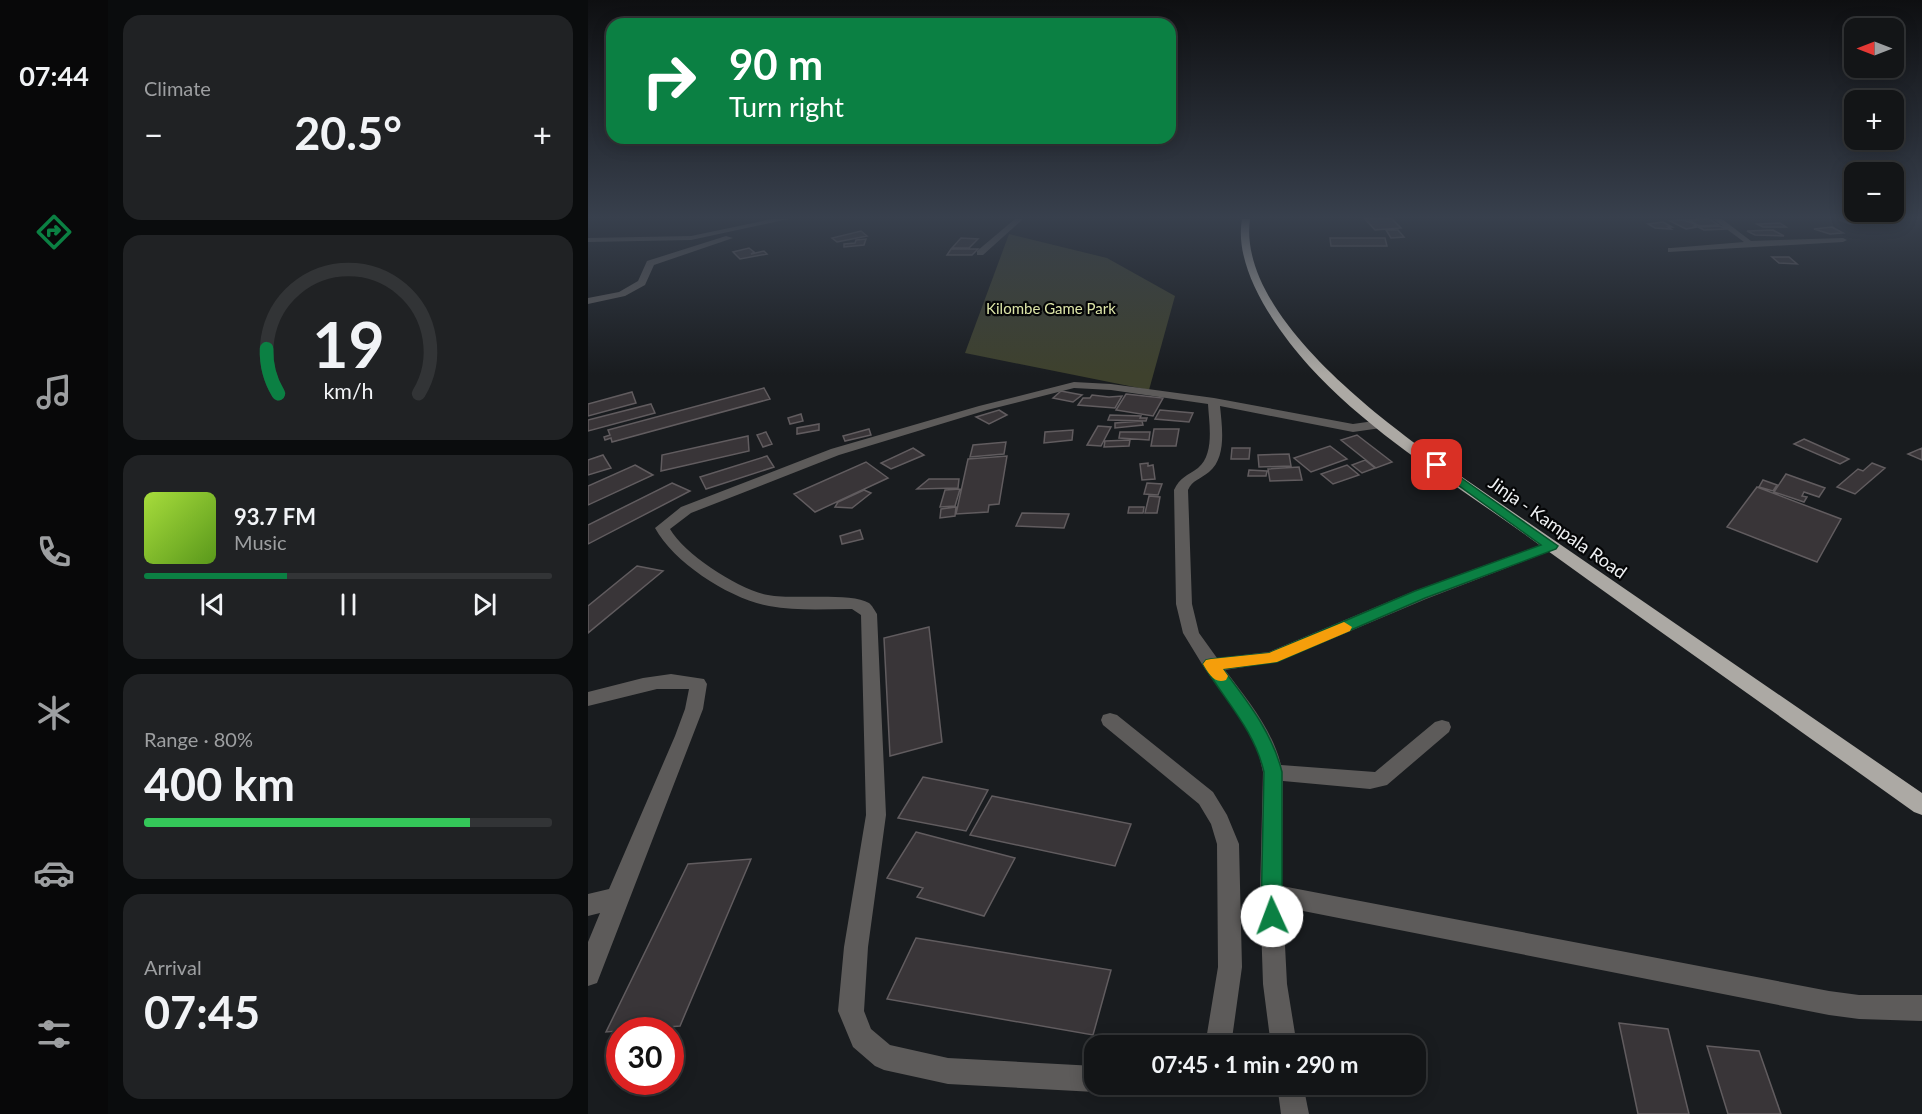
<!DOCTYPE html>
<meta charset="utf-8">
<style>
:root{--surface:#131517;--page:#202224;--text:#f1f3f6;--muted:#9d9fa1;--line:#323436;--accent:#0b8043}
body{margin:0;font-family:Lato,sans-serif;background:var(--page);color:var(--text);height:100vh;display:flex;flex-direction:column;font-size:22px;white-space:nowrap}
*{box-sizing:border-box;margin:0}
p{font-size:20px;color:var(--muted)}
.icon{flex:none;width:33px;height:33px;fill:none;stroke:currentColor;stroke-width:2;stroke-linecap:round;stroke-linejoin:round}
.map{position:relative;flex:1;overflow:hidden}
.drawer{display:flex;flex-direction:column;gap:15px;padding:15px;background:#0a0c0d;width:480px}
.drawer>*{flex:none}
.top-card{position:absolute;left:18px;top:18px;width:570px;height:126px;border-radius:18px;box-shadow:0 3px 15px #0003,0 0 0 2px var(--line);background:#0b8043;color:#fff;overflow:hidden}
.needle{width:39px;rotate:270deg}
.buttons{position:absolute;left:1256px;top:18px;display:grid;gap:12px}
.buttons a{display:grid;place-items:center;width:60px;height:60px;border-radius:12px;background:var(--surface);box-shadow:0 3px 15px #0003,0 0 0 2px var(--line);font-size:30px}
.speed{position:absolute;left:18px;top:1017px;display:flex;gap:12px;font-size:30px;font-weight:700;text-align:center}
.speed>*{display:grid;place-content:center;width:78px;height:78px;border-radius:50%;background:var(--surface);box-shadow:0 3px 15px #0003,0 0 0 2px var(--line);line-height:1}
.speed .limit{border:9px solid #d22;background:#fff;color:#111}
.pin{position:absolute;display:grid;place-items:center;width:51px;height:51px;color:#fff;margin:-26px;border-radius:12px;box-shadow:0 3px 9px #0006}
.me{position:absolute;width:66px;margin:-33px;rotate:358deg;stroke-linejoin:round;filter:drop-shadow(0 0 4px #0008)}
.turn{display:flex;align-items:center;gap:21px;height:126px;padding:0 24px;font-size:27px}
.turn .icon{width:78px;height:78px;stroke-width:2.5}
.turn b{display:block;font-size:42px;line-height:51px}
.big{font-size:45px;font-weight:700;line-height:1.1}
.drawer .widget{flex:1;display:flex;flex-direction:column;justify-content:center;gap:9px;min-width:0;padding:0 21px;border-radius:18px;background:var(--page)}
.drawer .dial{align-items:center;gap:0}
.dial svg{height:156px;overflow:visible;fill:none;stroke:var(--line);stroke-width:7;stroke-linecap:round;text-anchor:middle}
.dial text{fill:var(--text);stroke:none}
.song{display:flex;align-items:center;gap:18px}
.cover{width:72px;height:72px;border-radius:9px;background:linear-gradient(135deg,hsl(80 70% 55%),hsl(90 70% 35%))}
.played{height:6px;border-radius:3px;background:linear-gradient(90deg,var(--accent) 35%,var(--line) 35%)}
.keys{display:flex;justify-content:space-around;direction:ltr}
.heat{display:flex;justify-content:space-between;align-items:center;font-size:33px;direction:ltr}
.charge{height:9px;border-radius:4px;background:linear-gradient(90deg,#34c759 80%,var(--line) 0)}
.trip{position:absolute;left:496px;top:1035px;width:342px;height:60px;border-radius:18px;background:var(--surface);box-shadow:0 3px 15px #0003,0 0 0 2px var(--line);font-weight:700;line-height:60px;text-align:center}
main{display:flex;flex:1;min-height:0}
.dock{display:flex;flex-direction:column;width:108px;justify-content:space-around;align-items:center;background:#080809;color:var(--muted)}
.dock .icon{width:42px;height:42px}
.dock .active{color:var(--accent)}
.dock b{font-size:27px;color:var(--text)}
.map>svg:first-child{display:block}
.green{fill:#3e412d}
.building{fill:#393538;stroke:#615c5f;stroke-width:1.5}
.lines{fill:none;stroke-linecap:round;stroke-linejoin:round}
.minor{fill:#5d5b5a;fill-rule:evenodd}
.tertiary{fill:#5d5b5a;fill-rule:evenodd}
.trunk{fill:#aca9a4;fill-rule:evenodd}
.route{fill:#0b8043;stroke:#07532c;stroke-width:1.5}
.slow{fill:#f59e0b}
.labels{text-anchor:middle;dominant-baseline:central;stroke-width:4.5;stroke-linejoin:round;paint-order:stroke}
.far-park-label{font-size:15px;fill:#dce4a7;stroke:#050607}
.street-label{font-size:18px;fill:#eff1f3;stroke:#050607}
</style>
<main>
<nav class="dock">
<b>07:44</b>
<svg class="icon active" aria-label="directions" viewBox="0 0 24 24"><path d="M12 3l9 9-9 9-9-9zM9 14v-3h6M13 9l2 2-2 2"/></svg>
<svg class="icon" aria-label="music" viewBox="0 0 24 24"><path d="M9 18V5l10-2v13"/><circle cx="6" cy="18" r="3"/><circle cx="16" cy="16" r="3"/></svg>
<svg class="icon" aria-label="phone" viewBox="0 0 24 24"><path d="M5 4h4l2 5-3 2q2 4 5 5l2-3 5 2v4C11 20 4 13 5 4z"/></svg>
<svg class="icon" aria-label="climate" viewBox="0 0 24 24"><path d="M12 3v18M4 7l16 10M4 17L20 7"/></svg>
<svg class="icon" aria-label="car" viewBox="0 0 24 24"><path d="M5 17H2v-5l4-1 3-4h7l3 4 3 1v5h-3M9 17h6M6 11h13"/><circle cx="7" cy="17" r="2"/><circle cx="17" cy="17" r="2"/></svg>
<svg class="icon" aria-label="filters" viewBox="0 0 24 24"><path d="M4 7h16M4 17h16"/><circle cx="9" cy="7" r="2"/><circle cx="15" cy="17" r="2"/></svg>
</nav>
<section class="drawer">
<div class="widget"><p>Climate</p>
<div class="heat"><a>−</a><b class="big">20.5°</b><a>+</a></div>
</div>
<div class="widget dial"><svg viewBox="0 0 100 80">
<path d="M14 69A42 42 0 1 1 86 69"/>
<path d="M14 69A42 42 0 0 1 8 46" stroke="#0b8043"/>
<text x="50" y="56" font-size="32" font-weight="700">19</text>
<text x="50" y="72" font-size="11">km/h</text>
</svg></div>
<div class="widget">
<div class="song"><i class="cover"></i><div><b>93.7 FM</b><p>Music</p></div></div>
<div class="played"></div>
<div class="keys"><svg class="icon" aria-label="previous" viewBox="0 0 24 24"><path d="M18 5L8 12l10 7zM5 5v14"/></svg><svg class="icon" aria-label="pause" viewBox="0 0 24 24"><path d="M8 5v14M16 5v14"/></svg><svg class="icon" aria-label="next" viewBox="0 0 24 24"><path d="M6 5l10 7-10 7zM19 5v14"/></svg></div>
</div>
<div class="widget"><p>Range · 80%</p><b class="big">400 km</b><div class="charge"></div></div>
<div class="widget"><p>Arrival</p><b class="big">07:45</b></div>
</section>
<div class="map">
<svg width="1334" height="1114" viewBox="0 0 1334 1114">
<rect width="100%" height="100%" fill="#191c1f"/>
<path class="green" d="M 421,234 L 519,258 L 587,296 L 561,390 L 377,353 Z"/>
<path class="building" d="M 777,219 L 804,219 L 813,228 L 787,230 Z
M 1121,219 L 1131,225 L 1111,226 L 1101,220 Z
M 1255,219 L 1275,219 L 1282,222 L 1262,224 L 1252,220 Z
M 1096,220 L 1109,225 L 1106,226 L 1109,227 L 1098,229 L 1082,221 Z
M 1075,222 L 1084,227 L 1080,227 L 1083,229 L 1067,228 L 1060,224 Z
M 1192,223 L 1198,227 L 1175,227 L 1169,224 Z
M 1132,226 L 1139,229 L 1116,230 L 1110,227 Z
M 1244,227 L 1255,233 L 1242,234 L 1226,229 Z
M 798,230 L 810,230 L 816,237 L 803,238 Z
M 1185,230 L 1196,236 L 1167,235 L 1159,231 Z
M 273,231 L 279,236 L 249,242 L 244,238 Z
M 373,238 L 390,239 L 381,248 L 364,248 Z
M 742,238 L 797,238 L 799,246 L 743,246 Z
M 278,239 L 276,245 L 256,247 L 256,244 L 267,243 L 268,240 Z
M 161,248 L 166,252 L 163,254 L 176,251 L 179,254 L 152,259 L 145,252 Z
M 363,249 L 390,249 L 384,255 L 359,255 Z
M 1184,257 L 1201,257 L 1209,264 L 1191,263 Z
M 176,388 L 182,399 L 24,442 L 23,438 L 17,440 L 16,437 L 22,435 L 20,430 Z
M 473,391 L 494,395 L 485,402 L 465,398 Z
M 44,392 L 48,403 L 0,416 L 0,404 Z
M 538,394 L 575,398 L 565,416 L 528,410 Z
M 504,395 L 521,397 L 534,396 L 527,408 L 490,405 L 495,398 L 502,398 Z
M 63,404 L 67,413 L 0,431 L 0,420 Z
M 411,410 L 419,415 L 401,424 L 388,417 Z
M 572,410 L 605,413 L 601,422 L 567,419 Z
M 213,414 L 215,421 L 202,424 L 200,418 Z
M 522,415 L 553,416 L 552,418 L 559,418 L 558,421 L 520,420 Z
M 554,421 L 555,425 L 527,428 L 527,423 Z
M 231,424 L 231,430 L 209,434 L 209,428 Z
M 510,426 L 523,427 L 513,446 L 499,445 Z
M 281,429 L 283,435 L 257,441 L 255,436 Z
M 566,429 L 591,429 L 588,446 L 563,446 Z
M 485,430 L 484,440 L 456,443 L 457,432 Z
M 178,432 L 184,444 L 175,447 L 169,435 Z
M 532,432 L 562,432 L 561,440 L 531,438 Z
M 769,435 L 804,462 L 788,468 L 753,440 Z
M 160,436 L 161,451 L 73,471 L 74,455 Z
M 1216,439 L 1261,459 L 1252,464 L 1206,444 Z
M 542,440 L 541,446 L 516,447 L 517,441 Z
M 418,442 L 416,454 L 382,457 L 385,445 Z
M 742,446 L 759,459 L 723,472 L 706,458 Z
M 325,448 L 336,455 L 303,469 L 293,463 Z
M 644,448 L 662,448 L 661,459 L 643,459 Z
M 1334,448 L 1334,460 L 1320,454 Z
M 701,454 L 703,466 L 671,467 L 670,455 Z
M 15,455 L 23,468 L 0,475 L 0,460 Z
M 179,456 L 186,467 L 118,489 L 112,477 Z
M 419,456 L 411,504 L 401,505 L 400,512 L 368,514 L 380,459 Z
M 777,460 L 787,468 L 774,473 L 764,465 Z
M 278,462 L 300,478 L 227,512 L 206,494 Z
M 560,463 L 560,466 L 565,465 L 567,479 L 554,480 L 552,464 Z
M 1284,463 L 1297,468 L 1267,494 L 1249,487 L 1270,469 L 1275,471 Z
M 47,465 L 65,475 L 0,505 L 0,486 Z
M 759,465 L 771,475 L 745,484 L 733,474 Z
M 711,467 L 714,480 L 682,481 L 680,469 Z
M 661,470 L 679,471 L 678,476 L 660,476 Z
M 1198,474 L 1237,488 L 1231,497 L 1216,492 L 1214,496 L 1219,497 L 1216,502 L 1186,492 Z
M 341,479 L 371,479 L 370,488 L 329,489 Z
M 1175,480 L 1189,485 L 1185,491 L 1171,487 Z
M 84,483 L 102,491 L 0,544 L 0,525 Z
M 559,483 L 574,484 L 570,495 L 556,494 Z
M 1169,487 L 1253,519 L 1229,562 L 1139,527 Z
M 372,489 L 367,506 L 352,507 L 357,490 Z
M 276,490 L 283,493 L 264,508 L 247,507 L 250,502 Z
M 561,496 L 572,497 L 569,513 L 557,513 Z
M 368,507 L 367,516 L 352,518 L 353,509 Z
M 541,507 L 556,507 L 555,513 L 540,513 Z
M 434,513 L 481,514 L 476,528 L 428,526 Z
M 272,530 L 275,539 L 254,544 L 252,536 Z
M 49,566 L 75,571 L 0,633 L 0,606 Z
M 341,627 L 354,742 L 302,756 L 296,638 Z
M 335,777 L 400,790 L 378,831 L 310,818 Z
M 404,796 L 543,824 L 527,866 L 382,835 Z
M 328,832 L 427,858 L 396,916 L 329,897 L 335,888 L 299,878 Z
M 163,859 L 92,1026 L 18,1032 L 100,864 Z
M 328,938 L 523,970 L 505,1035 L 299,999 Z
M 1031,1023 L 1080,1029 L 1101,1114 L 1050,1114 Z
M 1119,1046 L 1171,1051 L 1193,1114 L 1140,1114 Z"/>
<g class="lines">
<path class="minor" d="M 427,219 L 435,219 L 395,255 L 389,255 L 389,251 Z
M 1125,219 L 1134,219 L 1163,241 L 1255,238 L 1259,240 L 1255,242 L 1080,252 L 1080,248 L 1083,248 L 1156,242 Z
M 138,236 L 145,238 L 66,265 L 57,285 L 37,296 L 0,304 L 0,298 L 31,292 L 50,281 L 59,261 Z
M 486,382 L 523,384 L 626,398 L 765,424 L 793,420 L 799,424 L 793,428 L 765,432 L 632,406 C 634,427 639,457 621,472 C 613,479 604,480 600,490 L 604,604 L 611,633 L 629,658 L 681,652 L 826,591 L 958,543 L 963,541 L 970,546 L 968,549 L 838,599 L 689,662 L 637,670 C 659,699 684,729 693,765 L 787,772 L 847,722 L 854,720 L 861,722 L 863,727 L 861,732 L 799,785 L 782,789 L 695,781 L 694,886 L 1241,991 L 1271,995 L 1334,995 L 1334,1021 L 1271,1019 L 1241,1015 L 695,907 L 699,984 L 709,1046 L 683,1046 L 675,984 L 672,894 L 675,772 L 670,751 L 654,721 L 617,669 L 595,633 L 588,604 L 586,490 C 592,477 599,476 610,468 C 627,454 621,423 620,404 L 523,390 L 486,388 L 399,410 L 251,455 L 103,513 L 82,529 C 96,554 151,590 180,595 C 204,600 263,592 281,603 C 284,605 287,611 289,614 L 298,815 L 280,947 L 276,1011 L 283,1029 L 302,1045 L 360,1058 L 507,1066 L 507,1084 L 518,1084 L 516,1088 L 507,1092 L 360,1084 L 296,1070 L 287,1066 L 265,1047 L 250,1011 L 256,947 L 278,815 L 273,615 L 264,609 C 237,609 208,611 181,606 C 142,599 86,563 67,528 L 93,507 L 243,449 L 391,406 Z
M 83,674 L 116,679 L 119,684 L 115,709 L 9,983 L 0,986 L 0,942 L 12,913 L 0,916 L 0,894 L 21,889 L 87,736 L 97,709 L 101,689 L 69,689 L 0,706 L 0,692 L 55,678 Z
M 522,713 L 529,715 L 625,792 L 639,815 L 651,844 L 654,967 L 643,1046 L 617,1046 L 630,967 L 629,844 L 623,824 L 611,804 L 515,725 L 513,720 L 515,715 Z
M 689,1084 L 715,1084 L 721,1114 L 693,1114 Z"/>
<path class="tertiary" d="M 184,219 L 200,219 L 103,240 L 0,242 L 0,238 L 103,236 Z"/>
<path class="trunk" d="M 654,219 L 662,219 C 649,314 793,420 861,468 L 1334,793 L 1334,815 L 1326,812 C 1196,719 1065,627 935,533 C 862,481 782,433 721,366 C 689,330 645,269 654,219 Z"/>
</g>
<linearGradient id="sky" x2="0" y2="1"><stop stop-color="#0e0f11"/><stop offset="0.58" stop-color="#38404d"/><stop offset="1" stop-color="#38404d" stop-opacity="0"/></linearGradient>
<rect width="1334" height="375" fill="url(#sky)"/>
<path class="route" d="M 849,461 L 970,546 L 968,549 L 837,598 L 689,662 L 635,669 C 659,701 684,732 694,772 L 694,916 L 691,923 L 684,926 L 676,923 L 673,916 L 676,772 C 666,729 637,701 615,664 L 618,660 L 623,659 L 681,653 L 827,591 L 953,545 L 845,467 L 845,462 Z"/>
<path class="slow" d="M 756,622 L 764,627 L 762,631 L 689,662 L 635,669 L 640,676 L 638,680 C 626,684 621,674 615,664 L 618,660 L 623,659 L 681,653 Z"/>
<g class="labels">
<g class="far-park-label">
<text x="463" y="308">Kilombe Game Park</text>
</g>
<g class="street-label">
<text transform="translate(970 527) rotate(35)">Jinja - Kampala Road</text>
</g>
</g>
</svg>
<div class="buttons">
<a><svg class="needle" viewBox="-14 -14 28 28"><path d="M0-13l5 13h-10z" fill="#e53935"/><path d="M0 13l5-13h-10z" fill="#9d9fa1"/></svg></a>
<a>+</a>
<a>−</a>
</div>
<div class="speed"><div class="limit">30</div></div>
<div class="pin" style="left:849px;top:465px;background:#d93025"><svg class="icon" aria-label="arrive" viewBox="0 0 24 24"><path d="M6 21V4h12l-3 4 3 4H6"/></svg></div>
<svg class="me" style="left:684px;top:916px" viewBox="-20 -20 40 40"><circle r="19" fill="#fff"/><path d="M0-13L10 11 0 6-10 11z" fill="#0b8043"/></svg>
<div class="trip">07:45 · 1 min · 290 m</div>
<div class="top-card">
<div class="turn"><svg class="icon" aria-label="right" viewBox="0 0 24 24"><path d="M7 20v-9h11M14 6l5 5-5 5"/></svg><div><b>90 m</b>Turn right</div></div>
</div>
</div>
</main>
